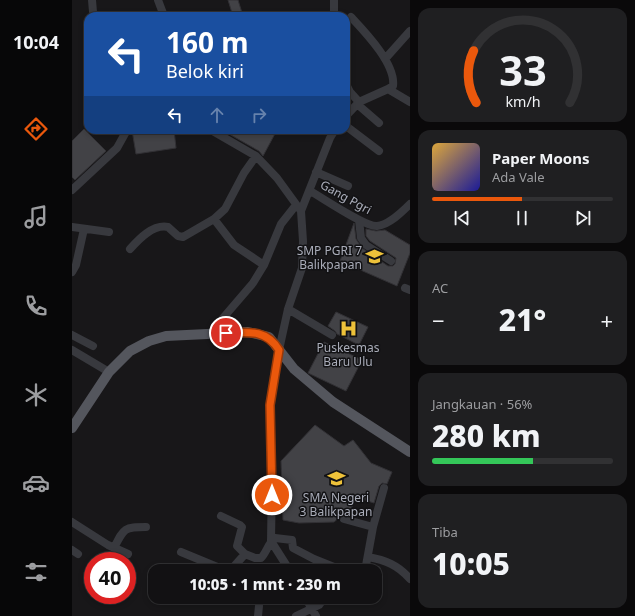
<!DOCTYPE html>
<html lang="id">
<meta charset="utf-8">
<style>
:root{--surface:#121113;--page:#1f1f21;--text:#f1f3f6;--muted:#9c9da0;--line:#313133;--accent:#ea580c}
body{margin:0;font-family:"Noto Sans",sans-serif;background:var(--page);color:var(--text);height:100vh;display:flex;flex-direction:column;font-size:15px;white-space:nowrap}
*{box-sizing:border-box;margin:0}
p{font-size:13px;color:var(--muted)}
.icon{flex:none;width:22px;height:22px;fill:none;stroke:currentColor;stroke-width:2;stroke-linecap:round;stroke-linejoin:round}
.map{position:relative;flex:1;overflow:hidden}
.side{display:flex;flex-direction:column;gap:8px;padding:8px;background:#0a090a;width:225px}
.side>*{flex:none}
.guide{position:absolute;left:12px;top:12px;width:266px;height:122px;border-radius:12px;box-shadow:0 2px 6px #0003,0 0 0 1px var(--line);background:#1a4fa0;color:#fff;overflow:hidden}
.speed{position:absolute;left:12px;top:552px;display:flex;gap:8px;font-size:20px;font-weight:700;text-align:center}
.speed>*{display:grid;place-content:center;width:52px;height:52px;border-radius:50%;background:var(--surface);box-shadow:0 2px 6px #0003,0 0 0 1px var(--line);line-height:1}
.speed .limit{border:6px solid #d22;background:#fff;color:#111}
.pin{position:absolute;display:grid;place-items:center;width:34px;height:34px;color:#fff;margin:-17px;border:2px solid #fff;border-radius:50%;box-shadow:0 1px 4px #0007}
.me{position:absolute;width:44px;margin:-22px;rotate:0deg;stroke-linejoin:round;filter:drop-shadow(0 0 3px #0008)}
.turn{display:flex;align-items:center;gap:14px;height:84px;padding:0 16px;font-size:18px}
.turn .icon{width:52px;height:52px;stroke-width:2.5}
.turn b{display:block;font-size:28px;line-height:34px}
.lanes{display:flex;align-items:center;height:38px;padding:0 16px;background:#0003;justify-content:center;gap:20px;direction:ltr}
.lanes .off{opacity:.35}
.big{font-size:30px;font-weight:800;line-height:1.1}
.side .widget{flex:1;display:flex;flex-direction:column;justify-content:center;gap:6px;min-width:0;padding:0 14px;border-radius:12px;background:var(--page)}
.side .dial{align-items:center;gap:0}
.dial svg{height:104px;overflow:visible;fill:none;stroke:var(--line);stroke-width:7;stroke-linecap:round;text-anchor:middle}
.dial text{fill:var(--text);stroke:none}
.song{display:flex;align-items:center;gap:12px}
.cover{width:48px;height:48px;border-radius:6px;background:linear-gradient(135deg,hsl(40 70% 55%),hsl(240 70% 35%))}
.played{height:4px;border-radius:2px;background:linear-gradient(90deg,var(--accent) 50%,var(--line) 50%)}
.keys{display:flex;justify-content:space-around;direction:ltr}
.heat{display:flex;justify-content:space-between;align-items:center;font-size:22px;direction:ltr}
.charge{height:6px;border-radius:3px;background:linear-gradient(90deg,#34c759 56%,var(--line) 0)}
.trip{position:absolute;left:76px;top:564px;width:234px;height:40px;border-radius:12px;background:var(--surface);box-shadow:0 2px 6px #0003,0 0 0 1px var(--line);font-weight:800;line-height:40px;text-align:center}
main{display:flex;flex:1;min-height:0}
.menu{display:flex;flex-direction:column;width:72px;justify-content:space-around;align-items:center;background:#070708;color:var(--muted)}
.menu .icon{width:28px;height:28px}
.menu .on{color:var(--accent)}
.menu b{font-size:18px;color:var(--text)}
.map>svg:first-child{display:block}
.building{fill:#424246;stroke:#323135}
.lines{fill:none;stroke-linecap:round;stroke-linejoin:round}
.minor{stroke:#38393e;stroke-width:8}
.major{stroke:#54565d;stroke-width:10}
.route-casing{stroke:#983908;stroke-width:10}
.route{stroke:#ea580c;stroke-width:7}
.labels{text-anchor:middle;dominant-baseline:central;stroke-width:3;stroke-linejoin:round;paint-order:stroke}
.street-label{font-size:12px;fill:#aaadb9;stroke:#121214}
.poi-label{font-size:12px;fill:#aaadb9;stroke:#121214}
</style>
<main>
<nav class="menu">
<b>10:04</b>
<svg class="icon on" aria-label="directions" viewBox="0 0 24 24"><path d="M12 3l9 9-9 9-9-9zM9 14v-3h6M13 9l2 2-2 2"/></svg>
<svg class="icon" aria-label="music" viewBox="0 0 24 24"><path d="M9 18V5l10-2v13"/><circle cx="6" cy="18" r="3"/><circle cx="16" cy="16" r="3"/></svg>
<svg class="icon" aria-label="phone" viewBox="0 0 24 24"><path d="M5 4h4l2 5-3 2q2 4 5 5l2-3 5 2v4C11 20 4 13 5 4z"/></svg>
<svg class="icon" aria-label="climate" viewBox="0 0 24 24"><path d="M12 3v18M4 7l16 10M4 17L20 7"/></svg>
<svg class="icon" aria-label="car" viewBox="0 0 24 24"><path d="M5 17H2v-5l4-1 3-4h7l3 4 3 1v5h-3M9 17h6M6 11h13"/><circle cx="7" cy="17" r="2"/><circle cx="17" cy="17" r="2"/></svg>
<svg class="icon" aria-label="filters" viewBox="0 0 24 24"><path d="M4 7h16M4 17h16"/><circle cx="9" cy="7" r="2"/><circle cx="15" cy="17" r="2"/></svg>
</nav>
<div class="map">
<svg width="338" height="616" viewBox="0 0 338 616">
<rect width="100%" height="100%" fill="#181719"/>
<path class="building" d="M 156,0 L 166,0 L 171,16 L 161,16 Z
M 12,129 L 34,151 L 3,180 L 0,177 L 0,141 Z
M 60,130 L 102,130 L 104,148 L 64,154 Z
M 150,130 L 205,130 L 191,156 L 187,151 Z
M 282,223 L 284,239 L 290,248 L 316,266 L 321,266 L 323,264 L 324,258 L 298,241 L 294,236 L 294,229 L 304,231 L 313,230 L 338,245 L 338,253 L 325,286 L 268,261 Z
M 264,312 L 296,327 L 287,345 L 265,334 L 263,331 L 256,326 Z
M 252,342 L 290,360 L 274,391 L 236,373 Z
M 243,425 L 272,446 L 281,440 L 299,463 L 320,472 L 315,484 L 310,483 L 307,486 L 302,503 L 283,497 L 280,507 L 262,522 L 227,523 L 211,520 L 209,461 Z"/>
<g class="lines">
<path class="minor" d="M 20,0 L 21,12
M 86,0 L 92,16
M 262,0 L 262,16
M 279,17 C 293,32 324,64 321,86 L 316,89
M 313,59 L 338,31
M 274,84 L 278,92 L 287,102
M 285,104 L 307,123
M 274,116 L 287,102 L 316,89 L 338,102
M 274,126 L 307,151
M 139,130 L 184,156 L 205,178 L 229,211 L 231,241 L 230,268 L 216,309 L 207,350 L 198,405 L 200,479 L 199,541 L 218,571
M 244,172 L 276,186
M 0,190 L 45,148 L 55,130
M 238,191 C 251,198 293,227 305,226 C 317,225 330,212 338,204
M 229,211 L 258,138 L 263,130
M 142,219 L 162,245 L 192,265
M 287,220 L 289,238 L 294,245 L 319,261
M 0,227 L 37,232
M 58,249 C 67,239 81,224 96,227 L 106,236 L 111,237 L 142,219 L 153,209 L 172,173 L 184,156
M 0,272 L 4,265 L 12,229
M 333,288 L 338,290
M 216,309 L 260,335
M 143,333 L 151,318 L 181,283 L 192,265 L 209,224 L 224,205
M 0,335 L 21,346
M 0,350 L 37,372
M 149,516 L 168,525 L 170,527 L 165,546 L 173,554
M 272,519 L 301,527
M 0,522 L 36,545 L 56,554
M 42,548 C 52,528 52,527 74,527
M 0,550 L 6,554
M 109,552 L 155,571
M 296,557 C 313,560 326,565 338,579
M 158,571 L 173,554 L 183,558 L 189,558 C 195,552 196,543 203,538 L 220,540 L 221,548 L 242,559 L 272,571
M 293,571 L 301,527 L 312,488
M 300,571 L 305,570
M 233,597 L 244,616
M 186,616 L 187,606
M 224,616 L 247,605 L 253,597"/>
<path class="major" d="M 0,428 L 37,372 L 58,351 L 77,341 L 94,336 L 176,332 L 197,337 L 222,369 L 261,402 L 338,452"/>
</g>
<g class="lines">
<defs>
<path id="route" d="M 154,333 C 176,332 194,329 207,350 L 198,405 L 200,495"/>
</defs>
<use href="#route" class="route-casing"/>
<use href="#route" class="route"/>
</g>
<defs>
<symbol id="school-bare" viewBox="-9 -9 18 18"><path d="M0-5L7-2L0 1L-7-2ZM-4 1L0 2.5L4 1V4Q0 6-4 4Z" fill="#eec23a" stroke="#121214" stroke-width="2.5" paint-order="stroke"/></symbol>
<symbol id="hospital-bare" viewBox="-9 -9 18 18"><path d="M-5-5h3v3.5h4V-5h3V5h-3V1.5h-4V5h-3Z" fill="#eec23a" stroke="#121214" stroke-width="2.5" paint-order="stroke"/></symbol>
</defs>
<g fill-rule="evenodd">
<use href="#school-bare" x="290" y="244" width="25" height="25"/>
<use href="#hospital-bare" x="264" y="316" width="25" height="25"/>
<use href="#school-bare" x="252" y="466" width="25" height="25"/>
</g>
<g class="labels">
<g class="street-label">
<text transform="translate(274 197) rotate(29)">Gang Pgri</text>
</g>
<g class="poi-label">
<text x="290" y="250" text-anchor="end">SMP PGRI 7<tspan x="290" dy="14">Balikpapan</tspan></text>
<text x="276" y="347">Puskesmas<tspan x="276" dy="14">Baru Ulu</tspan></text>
<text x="264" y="497">SMA Negeri<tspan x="264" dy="14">3 Balikpapan</tspan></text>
</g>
</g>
</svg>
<div class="speed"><div class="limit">40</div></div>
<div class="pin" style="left:154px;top:333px;background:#d93025"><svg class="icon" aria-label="arrive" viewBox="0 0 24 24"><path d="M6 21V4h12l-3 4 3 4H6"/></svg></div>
<svg class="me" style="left:200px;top:495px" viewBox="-20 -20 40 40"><circle r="17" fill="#ea580c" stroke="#fff" stroke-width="3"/><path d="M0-11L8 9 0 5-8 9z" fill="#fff"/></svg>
<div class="trip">10:05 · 1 mnt · 230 m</div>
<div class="guide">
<div class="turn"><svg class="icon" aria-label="left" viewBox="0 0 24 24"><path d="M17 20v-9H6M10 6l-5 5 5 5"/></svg><div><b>160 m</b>Belok kiri</div></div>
<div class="lanes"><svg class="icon" aria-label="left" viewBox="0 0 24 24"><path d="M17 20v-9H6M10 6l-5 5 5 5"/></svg><svg class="icon off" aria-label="ahead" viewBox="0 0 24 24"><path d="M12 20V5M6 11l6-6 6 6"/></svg><svg class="icon off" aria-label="right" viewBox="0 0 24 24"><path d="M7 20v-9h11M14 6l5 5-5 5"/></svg></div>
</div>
</div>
<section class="side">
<div class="widget dial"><svg viewBox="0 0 100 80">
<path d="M14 69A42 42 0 1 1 86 69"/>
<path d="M14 69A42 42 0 0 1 12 29" stroke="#ea580c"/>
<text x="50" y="56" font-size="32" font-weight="700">33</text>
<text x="50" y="72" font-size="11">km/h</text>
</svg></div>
<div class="widget">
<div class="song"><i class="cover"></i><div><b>Paper Moons</b><p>Ada Vale</p></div></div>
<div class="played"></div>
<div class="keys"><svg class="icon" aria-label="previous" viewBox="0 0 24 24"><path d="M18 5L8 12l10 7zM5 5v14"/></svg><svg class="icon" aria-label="pause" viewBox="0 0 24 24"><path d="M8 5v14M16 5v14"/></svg><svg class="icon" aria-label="next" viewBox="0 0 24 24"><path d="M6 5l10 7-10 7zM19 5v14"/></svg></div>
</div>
<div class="widget"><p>AC</p>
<div class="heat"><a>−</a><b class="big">21°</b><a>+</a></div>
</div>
<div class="widget"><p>Jangkauan · 56%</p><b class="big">280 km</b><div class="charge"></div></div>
<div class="widget"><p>Tiba</p><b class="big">10:05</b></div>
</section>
</main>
